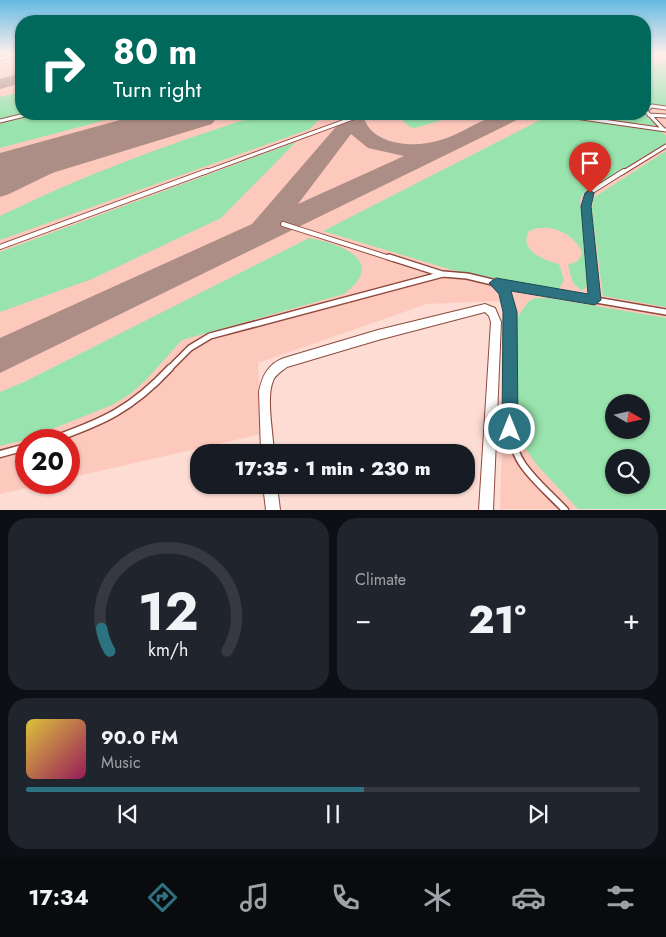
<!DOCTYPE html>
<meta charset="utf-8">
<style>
:root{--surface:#171b24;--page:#20242c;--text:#f1f3f6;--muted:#9ea1a6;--line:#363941;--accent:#2c7280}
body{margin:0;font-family:Jost,sans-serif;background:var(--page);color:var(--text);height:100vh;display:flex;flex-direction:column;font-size:19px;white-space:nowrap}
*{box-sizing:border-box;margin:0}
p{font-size:16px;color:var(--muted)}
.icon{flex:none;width:28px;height:28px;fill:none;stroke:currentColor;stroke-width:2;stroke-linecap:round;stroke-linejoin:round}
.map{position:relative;height:510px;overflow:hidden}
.side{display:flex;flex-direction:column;gap:8px;padding:8px;background:#0d0f14;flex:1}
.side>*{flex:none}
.banner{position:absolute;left:15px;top:15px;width:636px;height:105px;border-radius:20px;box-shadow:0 1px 4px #0004;background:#00695c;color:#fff;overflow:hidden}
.needle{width:32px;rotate:99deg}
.fabs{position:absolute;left:605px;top:394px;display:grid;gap:10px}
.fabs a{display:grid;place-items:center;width:45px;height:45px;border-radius:50%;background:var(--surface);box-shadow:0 1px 4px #0004;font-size:25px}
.speed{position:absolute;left:15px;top:429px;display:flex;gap:10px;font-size:25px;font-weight:700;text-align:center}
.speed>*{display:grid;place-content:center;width:65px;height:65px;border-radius:50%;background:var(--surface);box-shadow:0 1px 4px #0004;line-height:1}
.speed .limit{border:8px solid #d22;background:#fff;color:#111}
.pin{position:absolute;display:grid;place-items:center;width:42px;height:42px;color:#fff;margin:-51px -21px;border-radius:50% 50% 50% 0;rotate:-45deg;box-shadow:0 0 5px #0007}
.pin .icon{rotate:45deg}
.me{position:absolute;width:55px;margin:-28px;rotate:0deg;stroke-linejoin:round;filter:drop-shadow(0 0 4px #0008)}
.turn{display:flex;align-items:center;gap:18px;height:105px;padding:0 15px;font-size:22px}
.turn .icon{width:65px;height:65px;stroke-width:2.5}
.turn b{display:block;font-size:35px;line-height:42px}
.big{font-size:38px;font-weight:800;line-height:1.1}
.side .tile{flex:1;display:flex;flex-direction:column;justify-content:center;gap:8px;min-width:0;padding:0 18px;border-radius:20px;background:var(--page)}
.side .dial{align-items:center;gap:0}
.dial svg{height:130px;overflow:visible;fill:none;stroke:var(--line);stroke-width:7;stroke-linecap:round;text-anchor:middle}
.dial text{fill:var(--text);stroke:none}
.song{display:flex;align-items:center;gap:15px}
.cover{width:60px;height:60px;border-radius:8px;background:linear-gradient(135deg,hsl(50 70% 55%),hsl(330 70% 35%))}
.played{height:5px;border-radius:2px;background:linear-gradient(90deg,var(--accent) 55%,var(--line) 55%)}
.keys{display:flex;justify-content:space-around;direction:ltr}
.heat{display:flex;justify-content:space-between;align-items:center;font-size:28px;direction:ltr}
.side .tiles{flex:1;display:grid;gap:8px;grid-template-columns:1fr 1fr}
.tile:last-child{grid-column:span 2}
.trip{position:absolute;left:190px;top:444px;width:285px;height:50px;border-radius:20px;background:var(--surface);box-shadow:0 1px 4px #0004;font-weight:800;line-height:50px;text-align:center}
.tabs{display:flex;height:80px;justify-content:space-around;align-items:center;background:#090b0e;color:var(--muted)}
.tabs .icon{width:35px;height:35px}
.tabs .selected{color:var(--accent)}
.tabs b{font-size:22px;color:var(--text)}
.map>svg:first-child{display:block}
.built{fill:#fec9bd;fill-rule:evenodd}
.green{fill:#99e4ae;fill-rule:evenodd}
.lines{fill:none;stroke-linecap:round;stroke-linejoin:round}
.stream{stroke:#3dc3db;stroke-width:2}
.taxiway{fill:#ad8e87;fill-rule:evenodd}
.runway{fill:#ad8e87;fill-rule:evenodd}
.lane-far4-casing{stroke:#8e4a3d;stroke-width:4}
.lane-far3-casing{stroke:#8e4a3d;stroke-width:5}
.lane-far2-casing{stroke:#8e4a3d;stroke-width:6}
.lane-far1-casing{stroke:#8e4a3d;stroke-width:8}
.lane-casing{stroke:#8e4a3d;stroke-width:9}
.street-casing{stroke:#8e4a3d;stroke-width:2}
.secondary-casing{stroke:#8e4a3d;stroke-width:2}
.lane-far4{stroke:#fff;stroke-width:2.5}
.lane-far3{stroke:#fff;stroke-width:3}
.lane-far2{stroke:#fff;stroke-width:4}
.lane-far1{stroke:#fff;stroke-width:5}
.lane{stroke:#fff;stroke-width:6}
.street{fill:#fff;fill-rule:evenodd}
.secondary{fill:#f2d2cc;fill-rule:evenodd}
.route{fill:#2c7280;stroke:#1d4a53}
</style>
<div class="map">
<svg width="666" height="510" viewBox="0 0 666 510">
<rect width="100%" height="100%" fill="#fddcd4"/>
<path class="built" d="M 21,53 L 21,114 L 645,114 L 645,53 L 666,53 L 666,509 L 500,509 L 506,308 L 499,301 L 427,304 L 258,363 L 261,434 L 69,478 L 69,440 L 26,440 L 26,482 L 48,483 L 0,494 L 0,58 ZM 614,402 L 641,402 L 641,430 L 614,430 ZM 614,458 L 641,458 L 641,485 L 614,485 Z"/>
<path class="green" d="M 666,60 L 666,107 L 648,105 L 645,102 L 645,67 Z
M 21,92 L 21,114 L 24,114 L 0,119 L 0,97 Z
M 33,114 L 129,114 L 0,148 L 0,122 Z
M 262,114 L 324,114 L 310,129 L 0,240 L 0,216 C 85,174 172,143 262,114 Z
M 395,114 L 463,114 L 415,128 L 410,127 Z
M 573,114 L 645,114 L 657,126 Z
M 550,115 L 660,130 L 666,136 L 666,143 L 583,194 L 580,200 L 587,286 L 582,291 L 573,283 L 568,265 C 577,262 581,260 582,251 C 572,232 548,222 529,231 C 518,250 545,261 559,264 L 564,280 L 558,291 L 452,270 L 323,231 Z
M 296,142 L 221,218 L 92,279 L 0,312 L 0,252 Z
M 666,151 L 666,307 L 603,296 L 592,210 L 593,198 Z
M 309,238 C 341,244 388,261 344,294 L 182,340 L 145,381 L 130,394 L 112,405 L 25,440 L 0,446 L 0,392 L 26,381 Z
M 535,298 L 548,298 L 666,318 L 666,509 L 578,509 L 536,464 L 522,443 L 517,427 L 516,319 L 528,302 ZM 614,402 L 641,402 L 641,430 L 614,430 ZM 614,458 L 641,458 L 641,485 L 614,485 Z"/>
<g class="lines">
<path class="stream" d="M 0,56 L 11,53"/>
<path class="taxiway" d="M 21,73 L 21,83 L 0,89 L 0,79 Z
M 347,114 L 366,114 L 364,118 C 372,145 414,148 437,141 C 458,136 477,121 497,115 C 504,112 516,113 524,114 L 521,118 L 0,373 L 0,338 L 252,224 ZM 351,134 L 368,148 L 404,156 L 298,204 Z
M 96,137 L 104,138 L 107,143 L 104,148 L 9,194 L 0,197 L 0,180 Z"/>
<path class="runway" d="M 142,114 L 219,114 L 212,124 L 0,189 L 0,153 Z"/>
<defs>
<path id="lane-far4" d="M 0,59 L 21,53"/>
<path id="lane-far3" d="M 645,110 L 663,129
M 645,110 L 652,106 L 666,108
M 554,114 L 666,130
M 649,115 L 666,116
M 0,121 L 29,114
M 203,173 L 364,114
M 622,173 L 666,146"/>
<path id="lane-far2" d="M 283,224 L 393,259
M 0,247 L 207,171
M 592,259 L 587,199 L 589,193 L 624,171"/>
<path id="lane-far1" d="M 389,257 L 442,274
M 592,257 L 595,300
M 497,283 L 666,312
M 169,369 L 190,348 L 210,336 L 443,274 L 467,276 L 492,282 L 504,290 L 508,301 L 510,318 L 510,369"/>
<path id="lane" d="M 510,368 C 510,399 504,438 523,465 C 535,482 551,495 565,510
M 51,440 C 103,422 132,409 170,368
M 0,454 L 26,447"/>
<path id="street" d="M 485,304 L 495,308 L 501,322 L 493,510 L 479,510 L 491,322 L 489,316 L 485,312 L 378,340 L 287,367 C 282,371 275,375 273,381 C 266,397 273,433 274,452 L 261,452 L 259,392 C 262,376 268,364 284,358 L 378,330 Z
M 263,485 L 277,485 L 280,510 L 266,510 Z"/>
<path id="secondary" d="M 0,53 L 4,53 L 0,55 Z"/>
</defs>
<use href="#lane-far4" class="lane-far4-casing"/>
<use href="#lane-far3" class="lane-far3-casing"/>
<use href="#lane-far2" class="lane-far2-casing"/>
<use href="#lane-far1" class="lane-far1-casing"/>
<use href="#lane" class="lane-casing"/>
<use href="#street" class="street-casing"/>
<use href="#secondary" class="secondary-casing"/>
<use href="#lane-far4" class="lane-far4"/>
<use href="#lane-far3" class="lane-far3"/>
<use href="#lane-far2" class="lane-far2"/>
<use href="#lane-far1" class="lane-far1"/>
<use href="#lane" class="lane"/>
<use href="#street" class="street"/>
<use href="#secondary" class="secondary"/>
</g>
<linearGradient id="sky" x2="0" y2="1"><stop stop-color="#63bae3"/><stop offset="0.43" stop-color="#feefec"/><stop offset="1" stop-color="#feefec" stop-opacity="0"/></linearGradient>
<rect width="666" height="124" fill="url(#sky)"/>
<path class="route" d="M 590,190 L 594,193 L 591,206 L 601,300 L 595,305 L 511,291 L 517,312 L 518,429 L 516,435 L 510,437 L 504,435 L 502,429 L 503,312 L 499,294 L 489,283 L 496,278 L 588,294 L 581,206 L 585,193 Z"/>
</svg>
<div class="fabs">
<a><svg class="needle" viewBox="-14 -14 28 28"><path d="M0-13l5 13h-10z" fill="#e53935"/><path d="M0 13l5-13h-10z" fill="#9ea1a6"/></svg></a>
<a><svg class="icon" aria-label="search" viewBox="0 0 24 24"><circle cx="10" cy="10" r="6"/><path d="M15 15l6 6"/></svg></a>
</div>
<div class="speed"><div class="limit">20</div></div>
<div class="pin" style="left:590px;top:193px;background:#d93025"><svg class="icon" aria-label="arrive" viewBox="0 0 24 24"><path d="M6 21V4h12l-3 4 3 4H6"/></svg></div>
<svg class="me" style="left:510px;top:429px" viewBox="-20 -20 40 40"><circle r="17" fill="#2c7280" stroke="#fff" stroke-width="3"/><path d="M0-11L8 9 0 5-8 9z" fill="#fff"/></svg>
<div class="trip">17:35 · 1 min · 230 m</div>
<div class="banner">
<div class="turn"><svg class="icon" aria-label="right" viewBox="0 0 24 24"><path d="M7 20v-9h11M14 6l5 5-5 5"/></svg><div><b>80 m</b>Turn right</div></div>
</div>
</div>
<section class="side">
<div class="tiles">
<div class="tile dial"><svg viewBox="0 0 100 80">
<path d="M14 69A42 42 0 1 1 86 69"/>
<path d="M14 69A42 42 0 0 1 9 55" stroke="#2c7280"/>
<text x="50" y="56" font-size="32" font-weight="700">12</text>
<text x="50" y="72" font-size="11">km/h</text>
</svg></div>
<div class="tile"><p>Climate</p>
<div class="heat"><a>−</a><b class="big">21°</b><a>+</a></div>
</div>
<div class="tile">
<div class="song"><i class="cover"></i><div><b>90.0 FM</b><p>Music</p></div></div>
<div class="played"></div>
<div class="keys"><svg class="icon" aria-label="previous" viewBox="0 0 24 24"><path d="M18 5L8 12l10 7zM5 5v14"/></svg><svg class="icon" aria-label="pause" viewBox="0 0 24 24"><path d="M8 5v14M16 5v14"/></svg><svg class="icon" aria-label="next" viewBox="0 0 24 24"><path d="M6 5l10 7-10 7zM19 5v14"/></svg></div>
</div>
</div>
</section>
<nav class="tabs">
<b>17:34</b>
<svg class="icon selected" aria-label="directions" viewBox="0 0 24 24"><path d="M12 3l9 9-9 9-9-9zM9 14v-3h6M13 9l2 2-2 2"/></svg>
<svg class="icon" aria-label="music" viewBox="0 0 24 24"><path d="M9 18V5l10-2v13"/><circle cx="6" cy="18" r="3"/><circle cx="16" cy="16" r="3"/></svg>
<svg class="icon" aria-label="phone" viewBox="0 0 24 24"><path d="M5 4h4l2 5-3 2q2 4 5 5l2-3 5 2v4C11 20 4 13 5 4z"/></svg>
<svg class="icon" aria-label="climate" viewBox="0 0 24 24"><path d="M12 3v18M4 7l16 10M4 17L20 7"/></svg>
<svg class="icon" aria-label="car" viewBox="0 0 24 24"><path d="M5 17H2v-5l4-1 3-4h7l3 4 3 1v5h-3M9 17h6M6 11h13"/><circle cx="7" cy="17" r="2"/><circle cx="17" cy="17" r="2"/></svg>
<svg class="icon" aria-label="filters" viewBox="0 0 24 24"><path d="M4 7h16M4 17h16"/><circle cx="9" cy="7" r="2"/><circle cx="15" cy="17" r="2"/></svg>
</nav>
